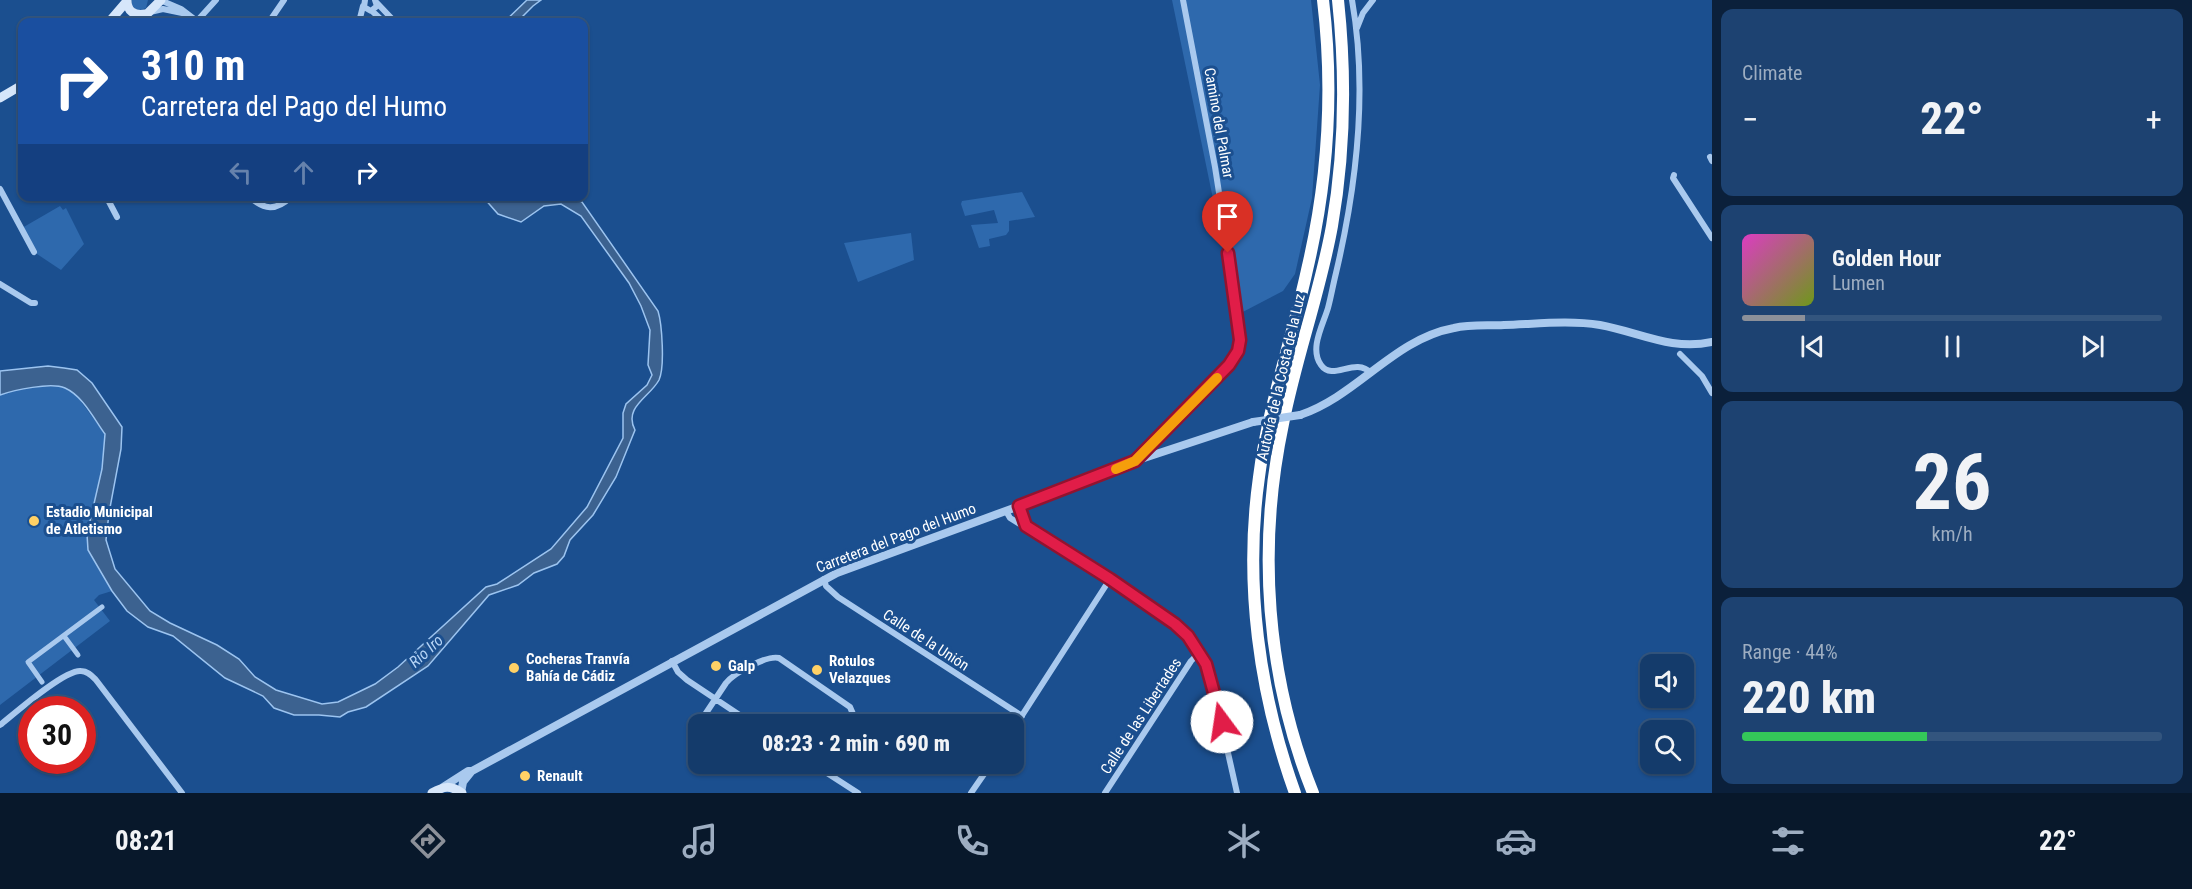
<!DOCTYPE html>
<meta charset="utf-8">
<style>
:root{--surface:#143b6b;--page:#1d4271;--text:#f1f3f6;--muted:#9dadc1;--line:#33557e;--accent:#8c9099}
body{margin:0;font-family:"Roboto Condensed",sans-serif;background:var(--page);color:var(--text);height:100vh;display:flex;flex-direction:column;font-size:22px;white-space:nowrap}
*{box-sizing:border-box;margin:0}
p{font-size:20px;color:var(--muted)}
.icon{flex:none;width:33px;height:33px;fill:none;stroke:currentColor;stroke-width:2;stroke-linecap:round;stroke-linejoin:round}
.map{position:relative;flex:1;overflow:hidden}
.panel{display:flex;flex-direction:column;gap:9px;padding:9px;background:#0b203b;width:480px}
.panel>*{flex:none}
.guide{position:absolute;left:18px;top:18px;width:570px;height:183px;border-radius:12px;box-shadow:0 2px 4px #0004,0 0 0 2px var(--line);background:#1a4fa0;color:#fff;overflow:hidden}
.buttons{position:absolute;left:1640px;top:654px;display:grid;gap:12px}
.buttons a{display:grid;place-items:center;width:54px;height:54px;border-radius:12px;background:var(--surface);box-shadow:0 2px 4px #0004,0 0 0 2px var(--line);font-size:30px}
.speed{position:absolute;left:18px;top:696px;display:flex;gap:12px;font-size:30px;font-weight:700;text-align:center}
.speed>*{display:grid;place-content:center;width:78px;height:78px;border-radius:50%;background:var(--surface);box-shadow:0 2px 4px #0004,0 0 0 2px var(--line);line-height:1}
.speed .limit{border:9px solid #d22;background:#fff;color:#111}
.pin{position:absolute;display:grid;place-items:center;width:51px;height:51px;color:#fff;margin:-62px -26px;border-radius:50% 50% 50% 0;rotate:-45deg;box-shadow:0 0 6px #0007}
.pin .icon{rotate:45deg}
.me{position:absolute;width:66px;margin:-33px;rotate:346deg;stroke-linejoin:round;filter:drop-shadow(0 0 4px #0008)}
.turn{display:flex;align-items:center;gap:21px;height:126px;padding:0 24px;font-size:27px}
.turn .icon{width:78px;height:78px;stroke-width:2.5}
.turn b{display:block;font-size:42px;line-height:51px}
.lanes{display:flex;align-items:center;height:57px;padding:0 24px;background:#0003;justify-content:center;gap:30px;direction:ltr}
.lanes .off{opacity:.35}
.big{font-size:45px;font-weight:800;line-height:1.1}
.panel .card{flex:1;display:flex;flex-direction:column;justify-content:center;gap:9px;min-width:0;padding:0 21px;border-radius:12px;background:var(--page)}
.panel .dial{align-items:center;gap:0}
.dial b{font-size:78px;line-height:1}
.song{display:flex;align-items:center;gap:18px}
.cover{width:72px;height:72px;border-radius:9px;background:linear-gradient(135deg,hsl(310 70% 55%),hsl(80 70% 35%))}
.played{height:6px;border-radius:3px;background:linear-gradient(90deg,var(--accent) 15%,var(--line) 15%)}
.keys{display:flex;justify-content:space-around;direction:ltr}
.heat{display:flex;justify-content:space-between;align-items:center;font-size:33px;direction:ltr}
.charge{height:9px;border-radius:4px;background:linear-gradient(90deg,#34c759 44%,var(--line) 0)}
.trip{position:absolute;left:688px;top:714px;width:336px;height:60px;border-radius:12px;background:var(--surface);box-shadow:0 2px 4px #0004,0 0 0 2px var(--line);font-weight:800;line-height:60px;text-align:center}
.tabs{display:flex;height:96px;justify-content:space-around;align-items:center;background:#08182b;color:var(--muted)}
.tabs .icon{width:42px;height:42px}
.tabs .active{color:var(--accent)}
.tabs b{font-size:27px;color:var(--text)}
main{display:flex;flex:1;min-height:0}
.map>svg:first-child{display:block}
.green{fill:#2e69ad}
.water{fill:#3c6290;stroke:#9cc4f0;stroke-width:1.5}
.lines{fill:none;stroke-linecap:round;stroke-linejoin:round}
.pedestrian{stroke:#a9c9ee;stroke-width:5}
.minor{stroke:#a9c9ee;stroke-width:6}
.tertiary{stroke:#a9c9ee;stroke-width:8}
.secondary{stroke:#d6e6fa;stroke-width:9}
.motorway{stroke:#fff;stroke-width:12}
.tertiary-bridge{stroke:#a9c9ee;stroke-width:8}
.route-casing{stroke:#92132f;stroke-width:15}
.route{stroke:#e11d48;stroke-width:10}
.slow{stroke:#f59e0b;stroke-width:10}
.poi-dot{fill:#ffd166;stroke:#1b4f8f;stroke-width:2}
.labels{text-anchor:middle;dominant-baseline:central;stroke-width:6;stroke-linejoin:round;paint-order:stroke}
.street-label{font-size:15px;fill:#fff;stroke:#1b4f8f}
.poi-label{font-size:15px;font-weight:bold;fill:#fff;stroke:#1b4f8f;text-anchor:start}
.water-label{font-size:16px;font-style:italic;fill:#b5d3f5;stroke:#1b4f8f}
</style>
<main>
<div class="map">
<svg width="1712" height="793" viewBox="0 0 1712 793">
<rect width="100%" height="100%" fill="#1b4f8f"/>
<path class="green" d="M 132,0 L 148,0 L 146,8 L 138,11 L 132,6 Z
M 1172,0 L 1311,0 L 1320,85 L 1312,198 L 1295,274 L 1283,291 L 1237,315 Z
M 1022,192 L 1035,217 L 1009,221 L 1009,231 L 1006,235 L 989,239 L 990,246 L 979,248 L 971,225 L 998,223 L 994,210 L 965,216 L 961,204 L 962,201 Z
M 60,206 L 63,210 L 66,208 L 84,244 L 61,270 L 34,252 L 22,228 Z
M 911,233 L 914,260 L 858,282 L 844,243 Z
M 39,387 L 64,387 L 76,395 L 105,434 L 102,469 L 87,534 L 99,570 L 112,591 L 99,595 L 94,600 L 110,621 L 0,705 L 0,395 L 15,389 Z"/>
<path class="water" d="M 527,0 L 541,0 L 533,6 L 517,22 L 504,22 Z
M 483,197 L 507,197 L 518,201 C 533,194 568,193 582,202 L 658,311 C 662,324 665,367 659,380 C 650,397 623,407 635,430 L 616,477 L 593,515 L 570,540 L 564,556 L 557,564 L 534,573 L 518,585 L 489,595 L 428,666 L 366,707 L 348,712 L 340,717 L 319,715 L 294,715 L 274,708 L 263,696 L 225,678 L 173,636 L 148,627 L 127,611 L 112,591 L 88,550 L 87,534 L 102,469 L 105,434 C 94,419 83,396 65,388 C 51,382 14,390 0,395 L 0,371 L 48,366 L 64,368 L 77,370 L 92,383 L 122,427 L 121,449 L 109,513 L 106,540 L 115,569 L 150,611 L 170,623 L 217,645 L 239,659 L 255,677 L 276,690 L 322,704 L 338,702 L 375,684 L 398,667 L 486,587 L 497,584 L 551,549 L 587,507 L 623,438 L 623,413 L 626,404 L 647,385 L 652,375 L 648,365 L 650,330 L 641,306 L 629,283 L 581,216 L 561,204 L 544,206 L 521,222 L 498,214 Z"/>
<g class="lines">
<path class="pedestrian" d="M 64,636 L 78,655
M 42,682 L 28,662 L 102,607"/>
<path class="minor" d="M 160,0 L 181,9 L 198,22
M 365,0 L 364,7 L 371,11 L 377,6 L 375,0
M 1352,0 C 1368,90 1357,184 1336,273 C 1333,285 1331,297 1328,308 C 1323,325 1309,349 1321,365 C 1333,382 1355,356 1371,373
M 377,3 L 395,22
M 372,11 L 384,22
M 150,12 L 163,9 L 187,14
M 197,21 L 216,0
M 269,22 L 284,0
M 359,22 L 363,6
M 1357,28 L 1363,13 L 1373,0
M 1710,157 L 1712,161
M 1674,175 L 1673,178 L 1712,238
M 0,189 L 34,252
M 106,196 L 117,217
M 248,196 C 265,210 275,212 292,196
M 0,284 L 31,303 L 35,303
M 1680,354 L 1702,376 L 1712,393
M 1135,461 L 1229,365 C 1239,352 1241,343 1240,327 L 1215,167 L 1183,0
M 1019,506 L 1026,526
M 1006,511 L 1010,518 L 1110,579 L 1175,624 L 1188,636 L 1206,664 L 1211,677 L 1237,793
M 824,579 L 826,586 L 838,597 L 1022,716
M 672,661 L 678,672 L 687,680 L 753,724
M 0,725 C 15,713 65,669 81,671 C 88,671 92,676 96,680 L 182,793
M 1014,728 L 1110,579
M 699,751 L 692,746 L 690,737 L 726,683 C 734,673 767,655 779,658 L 850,707 L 853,714 L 849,724
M 719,764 L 732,772 L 743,764
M 813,764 L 858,793
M 971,793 L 991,764
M 1105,793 L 1191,661 L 1199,653"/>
<path class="tertiary" d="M 1300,415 C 1357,396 1394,339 1454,328 C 1470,324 1488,326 1504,325 C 1536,324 1569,320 1600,325 C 1639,332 1671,351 1712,342
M 443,787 L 468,771 L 472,771 L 837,573 L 1068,488 L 1135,461 L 1253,422
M 461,793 L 463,782 L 471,772"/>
<path class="secondary" d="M 127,0 C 127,11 134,16 145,14
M 109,22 L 127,1
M 131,22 L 148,13 L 161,0
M 0,98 L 22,85
M 432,793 C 444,786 450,785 462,793"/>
<path class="motorway" d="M 1295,793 C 1259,693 1244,583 1259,477 C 1268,406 1292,339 1307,270 C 1328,181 1334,91 1323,0
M 1313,793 C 1266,676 1257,547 1283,424 C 1296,357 1320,293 1332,226 C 1345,151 1346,75 1338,0"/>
<path class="tertiary-bridge" d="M 1253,422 L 1300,415"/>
</g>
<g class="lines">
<defs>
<path id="route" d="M 1222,722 L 1206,664 L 1188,636 L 1175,624 L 1110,579 L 1026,526 L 1019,506 L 1135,461 L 1229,365 L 1238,351 L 1240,340 L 1228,253"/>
</defs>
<use href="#route" class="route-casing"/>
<use href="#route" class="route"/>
<path class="slow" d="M 1116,469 L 1135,461 L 1217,378"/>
</g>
<g class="poi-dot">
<circle cx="34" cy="521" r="6"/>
<circle cx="716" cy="666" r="6"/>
<circle cx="514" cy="668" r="6"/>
<circle cx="817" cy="670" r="6"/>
<circle cx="525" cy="776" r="6"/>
</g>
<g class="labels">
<g class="street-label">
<text transform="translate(1219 123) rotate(80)">Camino del Palmar</text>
<text transform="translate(1281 377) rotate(-77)">Autovía de la Costa de la Luz</text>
<text transform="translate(896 538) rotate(-21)">Carretera del Pago del Humo</text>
<text transform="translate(926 640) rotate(33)">Calle de la Unión</text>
<text transform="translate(1141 716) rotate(-57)">Calle de las Libertades</text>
</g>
<g class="poi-label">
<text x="46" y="512">Estadio Municipal<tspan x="46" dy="17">de Atletismo</tspan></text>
<text x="526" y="659">Cocheras Tranvía<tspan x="526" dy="17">Bahía de Cádiz</tspan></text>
<text x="829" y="661">Rotulos<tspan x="829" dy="17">Velazques</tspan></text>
<text x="728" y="666">Galp</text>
<text x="537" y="776">Renault</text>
</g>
<g class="water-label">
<text transform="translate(426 651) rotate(-43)">Rio Iro</text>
</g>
</g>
</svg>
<div class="buttons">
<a><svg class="icon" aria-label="sound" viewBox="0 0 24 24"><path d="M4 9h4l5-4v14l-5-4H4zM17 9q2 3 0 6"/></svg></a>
<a><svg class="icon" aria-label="search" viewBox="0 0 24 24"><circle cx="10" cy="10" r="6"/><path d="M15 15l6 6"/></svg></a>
</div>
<div class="speed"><div class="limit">30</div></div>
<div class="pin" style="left:1228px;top:253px;background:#d93025"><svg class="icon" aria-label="arrive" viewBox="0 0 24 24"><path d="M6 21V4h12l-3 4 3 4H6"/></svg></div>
<svg class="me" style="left:1222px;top:722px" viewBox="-20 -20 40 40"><circle r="19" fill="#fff"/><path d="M0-13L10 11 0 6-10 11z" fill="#e11d48"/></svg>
<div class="trip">08:23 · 2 min · 690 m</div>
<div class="guide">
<div class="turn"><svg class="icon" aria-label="right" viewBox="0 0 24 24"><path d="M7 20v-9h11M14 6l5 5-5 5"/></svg><div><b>310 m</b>Carretera del Pago del Humo</div></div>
<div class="lanes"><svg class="icon off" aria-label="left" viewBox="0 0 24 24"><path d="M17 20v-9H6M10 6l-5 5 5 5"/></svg><svg class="icon off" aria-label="ahead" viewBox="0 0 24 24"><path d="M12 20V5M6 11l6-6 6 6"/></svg><svg class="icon" aria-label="right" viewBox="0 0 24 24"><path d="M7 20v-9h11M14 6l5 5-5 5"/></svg></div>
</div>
</div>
<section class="panel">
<div class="card"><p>Climate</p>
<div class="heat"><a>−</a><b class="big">22°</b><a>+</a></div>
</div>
<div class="card">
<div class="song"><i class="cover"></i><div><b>Golden Hour</b><p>Lumen</p></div></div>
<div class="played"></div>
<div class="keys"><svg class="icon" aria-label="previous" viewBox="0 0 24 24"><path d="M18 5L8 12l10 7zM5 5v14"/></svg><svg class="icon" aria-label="pause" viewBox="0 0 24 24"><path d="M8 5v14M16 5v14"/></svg><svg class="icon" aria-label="next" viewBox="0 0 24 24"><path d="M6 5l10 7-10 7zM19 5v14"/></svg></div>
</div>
<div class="card dial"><b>26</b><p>km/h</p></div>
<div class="card"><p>Range · 44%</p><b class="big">220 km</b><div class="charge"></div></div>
</section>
</main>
<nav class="tabs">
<b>08:21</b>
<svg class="icon active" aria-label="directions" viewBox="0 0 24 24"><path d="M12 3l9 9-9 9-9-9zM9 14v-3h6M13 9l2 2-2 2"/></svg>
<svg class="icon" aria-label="music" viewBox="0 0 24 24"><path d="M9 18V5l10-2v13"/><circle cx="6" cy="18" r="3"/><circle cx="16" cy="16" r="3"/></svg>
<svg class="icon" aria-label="phone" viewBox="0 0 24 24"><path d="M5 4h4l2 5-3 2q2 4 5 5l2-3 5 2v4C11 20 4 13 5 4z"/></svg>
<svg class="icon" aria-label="climate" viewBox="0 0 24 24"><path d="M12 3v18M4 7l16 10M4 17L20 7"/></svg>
<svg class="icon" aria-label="car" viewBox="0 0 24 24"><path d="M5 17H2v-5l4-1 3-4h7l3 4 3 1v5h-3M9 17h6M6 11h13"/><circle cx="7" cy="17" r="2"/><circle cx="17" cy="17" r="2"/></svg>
<svg class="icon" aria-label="filters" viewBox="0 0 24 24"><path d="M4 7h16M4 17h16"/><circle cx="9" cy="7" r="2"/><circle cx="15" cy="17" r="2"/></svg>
<b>22°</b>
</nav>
